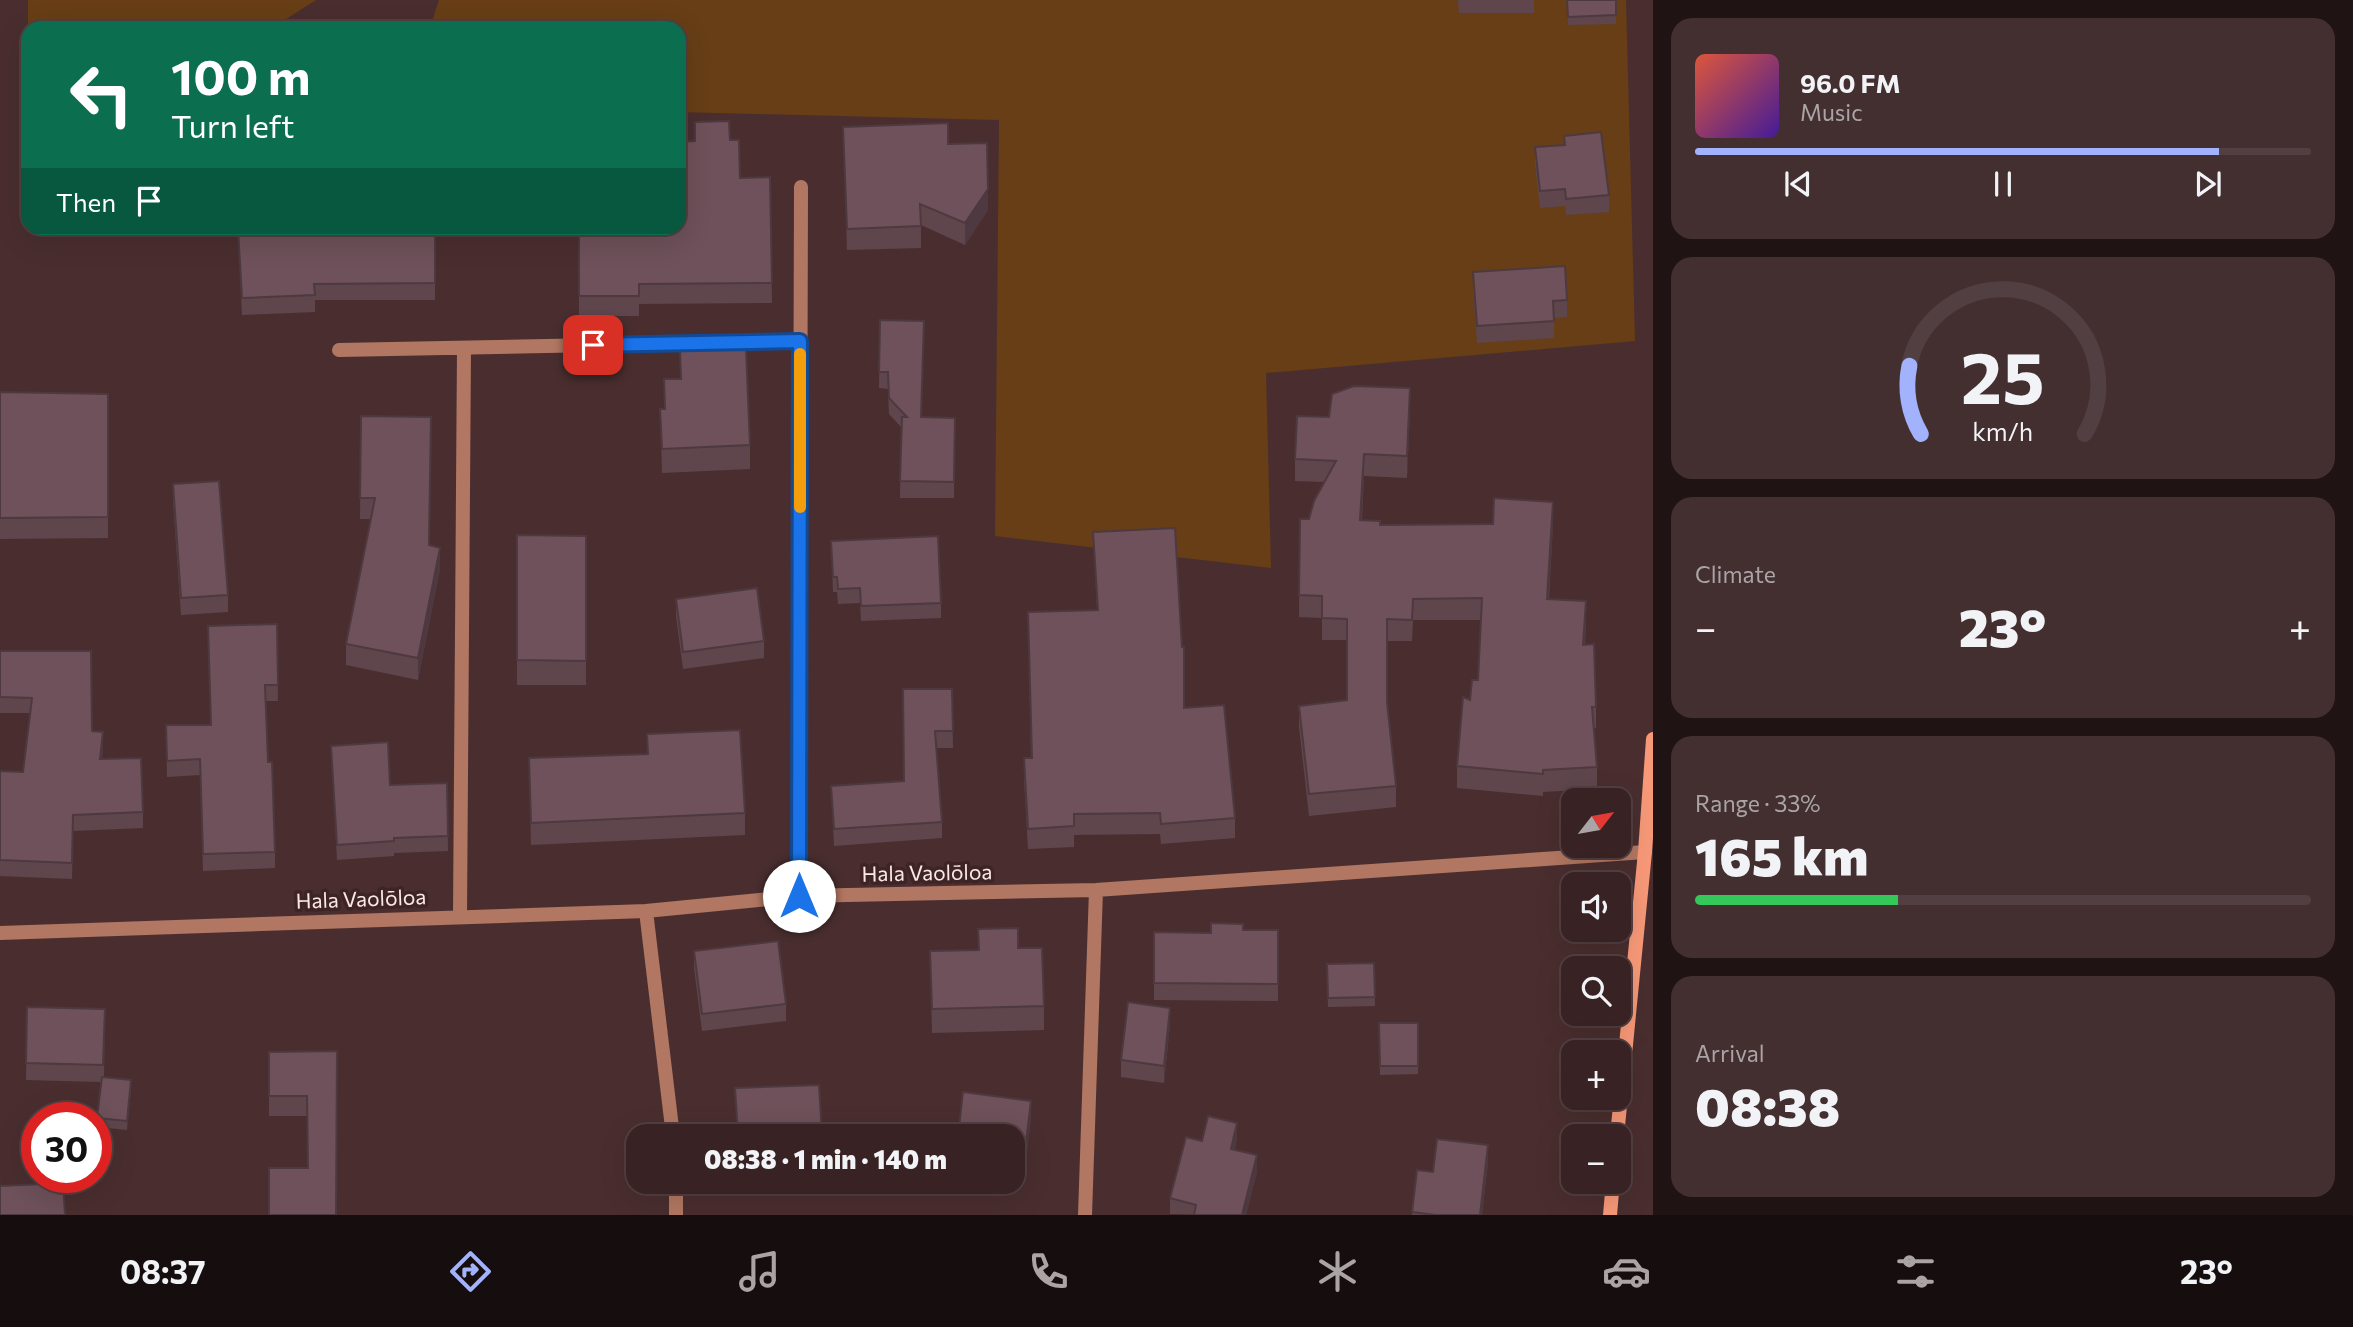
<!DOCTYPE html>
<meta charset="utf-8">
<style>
:root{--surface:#382223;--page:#432f30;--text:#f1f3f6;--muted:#aba4a6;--line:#523f41;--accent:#a2b2fd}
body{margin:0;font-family:Commissioner,sans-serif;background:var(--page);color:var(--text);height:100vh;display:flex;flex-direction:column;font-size:26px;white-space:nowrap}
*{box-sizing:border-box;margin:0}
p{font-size:23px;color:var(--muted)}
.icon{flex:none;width:38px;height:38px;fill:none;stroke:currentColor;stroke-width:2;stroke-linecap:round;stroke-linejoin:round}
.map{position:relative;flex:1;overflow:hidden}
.side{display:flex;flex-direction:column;gap:18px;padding:18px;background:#1f1313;width:700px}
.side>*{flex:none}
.banner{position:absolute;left:21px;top:21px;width:665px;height:214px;border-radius:21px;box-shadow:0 7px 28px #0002,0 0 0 2px var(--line);background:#0b6e4f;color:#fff;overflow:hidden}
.needle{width:46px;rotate:59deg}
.tools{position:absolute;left:1561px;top:788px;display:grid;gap:14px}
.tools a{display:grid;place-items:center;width:70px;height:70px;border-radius:14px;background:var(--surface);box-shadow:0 7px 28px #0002,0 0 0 2px var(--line);font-size:35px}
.speed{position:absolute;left:21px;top:1102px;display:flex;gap:14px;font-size:35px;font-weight:700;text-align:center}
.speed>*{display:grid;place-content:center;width:91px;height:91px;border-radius:50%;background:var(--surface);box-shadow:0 7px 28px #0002,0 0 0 2px var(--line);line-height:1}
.speed .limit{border:10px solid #d22;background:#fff;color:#111}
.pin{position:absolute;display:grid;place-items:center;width:60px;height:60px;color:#fff;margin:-30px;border-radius:14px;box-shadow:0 4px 10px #0006}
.me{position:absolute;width:77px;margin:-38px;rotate:0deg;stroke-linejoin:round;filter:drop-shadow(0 0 5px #0008)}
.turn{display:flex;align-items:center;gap:24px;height:147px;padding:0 35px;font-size:32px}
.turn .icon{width:91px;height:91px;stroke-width:2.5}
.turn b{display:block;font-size:49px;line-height:60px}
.then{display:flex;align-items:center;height:66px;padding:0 35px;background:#0003;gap:14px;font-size:26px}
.big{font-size:52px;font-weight:800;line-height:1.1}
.side .card{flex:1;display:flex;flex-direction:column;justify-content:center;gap:10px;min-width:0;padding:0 24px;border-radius:21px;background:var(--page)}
.side .dial{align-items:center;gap:0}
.dial svg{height:182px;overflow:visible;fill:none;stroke:var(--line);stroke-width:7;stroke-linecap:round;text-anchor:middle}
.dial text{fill:var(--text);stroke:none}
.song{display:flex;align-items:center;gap:21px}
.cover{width:84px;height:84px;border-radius:10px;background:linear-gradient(135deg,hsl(10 70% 55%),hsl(260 70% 35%))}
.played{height:7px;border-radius:4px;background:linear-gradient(90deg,var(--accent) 85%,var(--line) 85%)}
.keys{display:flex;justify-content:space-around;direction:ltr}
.heat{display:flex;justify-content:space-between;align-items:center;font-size:38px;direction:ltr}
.charge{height:10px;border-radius:5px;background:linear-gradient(90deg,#34c759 33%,var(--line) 0)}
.trip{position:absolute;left:626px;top:1124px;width:399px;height:70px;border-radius:21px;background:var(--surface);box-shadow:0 7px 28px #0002,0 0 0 2px var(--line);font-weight:800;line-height:70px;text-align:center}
.menu{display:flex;height:112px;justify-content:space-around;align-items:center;background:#160e0e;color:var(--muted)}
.menu .icon{width:49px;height:49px}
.menu .current{color:var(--accent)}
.menu b{font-size:32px;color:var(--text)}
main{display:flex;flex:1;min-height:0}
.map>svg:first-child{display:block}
.green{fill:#673e16}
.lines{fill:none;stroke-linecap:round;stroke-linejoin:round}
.street{stroke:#b27762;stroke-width:14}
.secondary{stroke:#f79978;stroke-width:14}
.wall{fill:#5f464d}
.shaded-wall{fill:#4d393f}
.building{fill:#6e515a;stroke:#4d393f;stroke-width:2}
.route-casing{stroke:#114b97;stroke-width:18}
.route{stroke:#1a73e8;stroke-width:12}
.slow{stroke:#f59e0b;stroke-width:12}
.labels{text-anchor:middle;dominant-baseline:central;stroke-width:7;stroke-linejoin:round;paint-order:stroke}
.street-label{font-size:21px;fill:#fae8e7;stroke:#3f2425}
</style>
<main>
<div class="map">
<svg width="1653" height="1215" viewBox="0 0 1653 1215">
<rect width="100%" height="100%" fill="#4a2e2f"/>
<path class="green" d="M 28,0 L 316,0 L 272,28 L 28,28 Z
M 439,0 L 1626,0 L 1635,341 L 1266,373 L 1271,568 L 995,536 L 999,120 L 679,112 L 679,28 L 430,28 Z"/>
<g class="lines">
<path class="street" d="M 339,350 L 800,341
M 799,896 L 801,187
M 646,911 L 673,1136
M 460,916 L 464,348
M 0,933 L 646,911 L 799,896 L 1096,890 L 1645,852
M 676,1181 L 676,1215
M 1085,1215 L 1096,890"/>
<path class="secondary" d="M 1617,1136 L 1645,852 L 1653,739
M 1610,1215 L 1613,1181"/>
</g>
<path class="wall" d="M 1458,0 L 1534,0 L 1534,13 L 1459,13 Z
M 1567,0 L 1616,0 L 1616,24 L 1568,25 Z
M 695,122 L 730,140 L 740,178 L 770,177 L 772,303 L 639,304 L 639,316 L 579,316 L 579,228 L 679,228 L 695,141 Z
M 843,127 L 948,144 L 988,210 L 965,245 L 921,225 L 921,248 L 847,250 Z
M 1564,136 L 1609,195 L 1609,212 L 1566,215 L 1565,206 L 1540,208 L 1535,164 L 1535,147 L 1564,145 Z
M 435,228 L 435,300 L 315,300 L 315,312 L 242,315 L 238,229 Z
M 1473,272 L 1567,300 L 1567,317 L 1554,318 L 1554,338 L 1477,343 L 1473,289 Z
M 880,320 L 921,417 L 955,418 L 954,498 L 900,498 L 901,427 L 889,414 L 888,389 L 879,388 Z
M 680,350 L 750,445 L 750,469 L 662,473 L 660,409 L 664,409 L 664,379 L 680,379 Z
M 0,392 L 108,394 L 108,538 L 0,539 Z
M 1410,410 L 1407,478 L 1364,476 L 1362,520 L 1380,525 L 1553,523 L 1549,599 L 1586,623 L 1585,645 L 1596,707 L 1596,728 L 1594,728 L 1597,767 L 1597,789 L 1543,792 L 1543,796 L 1457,788 L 1457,766 L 1470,700 L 1478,680 L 1481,620 L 1413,620 L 1412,641 L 1387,641 L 1387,702 L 1396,786 L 1396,807 L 1309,816 L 1299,727 L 1299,706 L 1347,700 L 1347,640 L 1322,640 L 1322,618 L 1299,617 L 1300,519 L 1309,519 L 1324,482 L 1295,481 L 1295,459 L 1329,417 Z
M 361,416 L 429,545 L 440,569 L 418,680 L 346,665 L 346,644 L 371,519 L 360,519 Z
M 173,484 L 228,595 L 228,612 L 181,615 L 173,501 Z
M 1093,532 L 1184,708 L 1235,818 L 1235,838 L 1161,844 L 1160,834 L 1074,835 L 1074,847 L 1028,849 L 1024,779 L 1024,758 L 1031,758 L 1028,612 L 1097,610 Z
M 517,535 L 586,536 L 586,685 L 517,685 Z
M 831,541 L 941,603 L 941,618 L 861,621 L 860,603 L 838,604 L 837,592 L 833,592 Z
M 676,599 L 764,641 L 764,658 L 683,669 L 676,616 Z
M 277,624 L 278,701 L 266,701 L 268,762 L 275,852 L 275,868 L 203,871 L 200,775 L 167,777 L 166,725 L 211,725 L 208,626 Z
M 0,651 L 92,731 L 103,748 L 102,759 L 143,812 L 143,828 L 73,831 L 72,879 L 0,876 L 0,771 L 23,772 L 30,713 L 0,713 Z
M 952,689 L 953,748 L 936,748 L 942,822 L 942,838 L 834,846 L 831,786 L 904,781 Z
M 647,734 L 745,813 L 745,835 L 531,845 L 529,758 L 647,755 Z
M 331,746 L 390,785 L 447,783 L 448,851 L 394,853 L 394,856 L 337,860 Z
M 978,929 L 1018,948 L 1044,1006 L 1044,1030 L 932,1033 L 930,951 L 978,950 Z
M 1243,930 L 1278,930 L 1278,1001 L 1154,1000 L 1154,932 L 1211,933 Z
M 694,951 L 786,1004 L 786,1021 L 702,1031 L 694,968 Z
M 1374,963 L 1375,1006 L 1328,1007 L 1327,964 Z
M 27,1007 L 105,1009 L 104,1077 L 131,1089 L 127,1130 L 97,1127 L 101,1082 L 26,1080 Z
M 1379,1023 L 1418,1023 L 1418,1074 L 1380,1075 Z
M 1170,1024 L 1164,1083 L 1121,1077 L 1121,1060 Z
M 337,1051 L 308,1168 L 307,1116 L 269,1116 L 269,1052 Z
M 1031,1118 L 1023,1184 L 1003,1181 L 1013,1181 L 1013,1136 Z
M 1237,1139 L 1235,1149 L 1257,1172 L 1246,1215 L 1170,1214 L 1170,1198 L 1202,1141 Z
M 1488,1162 L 1482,1215 L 1412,1215 L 1417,1170 L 1433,1172 Z"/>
<path class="shaded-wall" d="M 988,189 L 988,210 L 965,245 L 965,223 Z
M 1410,388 L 1410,410 L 1407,478 L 1407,456 Z
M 1364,454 L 1364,476 L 1360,542 L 1360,520 Z
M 1553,502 L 1553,523 L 1547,621 L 1547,599 Z
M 440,548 L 440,569 L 418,680 L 418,658 Z
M 1586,601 L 1586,623 L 1583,666 L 1583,645 Z
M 103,732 L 103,748 L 100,775 L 100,759 Z
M 1170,1008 L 1170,1024 L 1164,1083 L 1164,1066 Z
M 131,1080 L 131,1089 L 127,1130 L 127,1121 Z
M 1031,1101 L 1031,1118 L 1023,1184 L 1023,1167 Z
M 1237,1123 L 1237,1139 L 1231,1165 L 1231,1149 Z
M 1488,1145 L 1488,1162 L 1482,1215 L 1480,1215 Z
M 1257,1155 L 1257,1172 L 1246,1215 L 1242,1215 Z"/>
<path class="building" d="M 1567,0 L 1616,0 L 1616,15 L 1568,17 Z
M 729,121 L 730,140 L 739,140 L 740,178 L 770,177 L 772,283 L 639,284 L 639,296 L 579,296 L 579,228 L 679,228 L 679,142 L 695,141 L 695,122 Z
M 948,123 L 948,144 L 987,143 L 988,189 L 965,223 L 920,204 L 921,226 L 847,229 L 843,127 Z
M 1601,132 L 1609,195 L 1566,199 L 1565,189 L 1540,191 L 1535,147 L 1565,145 L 1564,136 Z
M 271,228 L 435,228 L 435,283 L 314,284 L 315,295 L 242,298 L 238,229 Z
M 1565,266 L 1567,300 L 1553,301 L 1554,321 L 1477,326 L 1473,272 Z
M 880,320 L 924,321 L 921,417 L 955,418 L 954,482 L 900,481 L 902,417 L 907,417 L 889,398 L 888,372 L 879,372 Z
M 746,348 L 750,445 L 662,449 L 660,409 L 665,409 L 664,379 L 681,379 L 680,350 Z
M 1354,386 L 1410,388 L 1407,456 L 1364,454 L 1360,520 L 1380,521 L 1380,525 L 1493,524 L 1494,498 L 1553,502 L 1547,599 L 1586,601 L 1583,645 L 1594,644 L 1596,707 L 1592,707 L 1597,767 L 1543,770 L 1543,774 L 1457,766 L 1463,697 L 1470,700 L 1472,680 L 1478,680 L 1482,598 L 1413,599 L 1412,620 L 1387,619 L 1387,702 L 1396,786 L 1309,794 L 1299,706 L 1347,700 L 1347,619 L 1322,618 L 1322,596 L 1299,595 L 1300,519 L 1309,519 L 1314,501 L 1336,461 L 1295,459 L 1297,416 L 1329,417 L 1332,394 Z
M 0,392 L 108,394 L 108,517 L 0,518 Z
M 361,416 L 431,417 L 429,545 L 440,548 L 418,658 L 346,644 L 375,498 L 360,498 Z
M 219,481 L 228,595 L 181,598 L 173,484 Z
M 1175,528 L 1182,647 L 1184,647 L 1184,708 L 1224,705 L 1235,818 L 1161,824 L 1160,813 L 1074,814 L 1074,826 L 1028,829 L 1024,758 L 1032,758 L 1028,612 L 1098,610 L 1093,532 Z
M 517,535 L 586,536 L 586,661 L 517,660 Z
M 938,536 L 941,603 L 861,606 L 860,588 L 838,589 L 837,577 L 833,577 L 831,541 Z
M 757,588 L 764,641 L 683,652 L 676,599 Z
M 277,624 L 278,685 L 265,685 L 268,762 L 272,762 L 275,852 L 203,854 L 200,759 L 167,761 L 166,725 L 211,725 L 208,626 Z
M 0,651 L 91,651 L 92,731 L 103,732 L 100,759 L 141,758 L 143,812 L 73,815 L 72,863 L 0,860 L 0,771 L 23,772 L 32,698 L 0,697 Z
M 903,689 L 952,689 L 953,731 L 935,731 L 942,822 L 834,829 L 831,786 L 904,781 Z
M 740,730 L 745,813 L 531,823 L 529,758 L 648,754 L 647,734 Z
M 388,742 L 390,785 L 447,783 L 448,836 L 394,838 L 394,841 L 337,845 L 331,746 Z
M 1211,923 L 1243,924 L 1243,930 L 1278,930 L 1278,984 L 1154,983 L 1154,932 L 1211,933 Z
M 1018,928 L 1018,948 L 1042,948 L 1044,1006 L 932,1009 L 930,951 L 979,950 L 978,929 Z
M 778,941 L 786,1004 L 702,1014 L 694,951 Z
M 1374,963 L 1375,997 L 1328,998 L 1327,964 Z
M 1128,1002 L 1170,1008 L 1164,1066 L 1121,1060 Z
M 27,1007 L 105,1009 L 103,1065 L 26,1063 Z
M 1379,1023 L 1418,1023 L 1418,1066 L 1380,1066 Z
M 337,1051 L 336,1215 L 269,1215 L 269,1168 L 308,1168 L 307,1096 L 269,1096 L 269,1052 Z
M 102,1077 L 131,1080 L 127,1121 L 97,1118 Z
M 819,1085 L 822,1136 L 738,1136 L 735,1088 Z
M 963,1092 L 1031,1101 L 1023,1167 L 1013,1166 L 1013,1136 L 958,1136 Z
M 1208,1116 L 1237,1123 L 1231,1149 L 1257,1155 L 1242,1215 L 1194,1215 L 1196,1205 L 1170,1198 L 1186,1137 L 1202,1141 Z
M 1437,1139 L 1488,1145 L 1480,1215 L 1435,1215 L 1412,1212 L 1417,1170 L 1433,1172 Z
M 63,1183 L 65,1215 L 0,1215 L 0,1186 Z"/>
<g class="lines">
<defs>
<path id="route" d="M 593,345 L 800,341 L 799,896"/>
</defs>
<use href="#route" class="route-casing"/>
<use href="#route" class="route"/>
<path class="slow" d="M 800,507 L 800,354"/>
</g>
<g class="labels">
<g class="street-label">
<text transform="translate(927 872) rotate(-1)">Hala Vaolōloa</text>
<text transform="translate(361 898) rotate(-2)">Hala Vaolōloa</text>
</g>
</g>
</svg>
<div class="tools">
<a><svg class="needle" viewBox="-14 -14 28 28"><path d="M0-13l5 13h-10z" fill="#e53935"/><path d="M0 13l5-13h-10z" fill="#aba4a6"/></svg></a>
<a><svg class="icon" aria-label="sound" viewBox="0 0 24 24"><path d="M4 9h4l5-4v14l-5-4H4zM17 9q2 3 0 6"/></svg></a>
<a><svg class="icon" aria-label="search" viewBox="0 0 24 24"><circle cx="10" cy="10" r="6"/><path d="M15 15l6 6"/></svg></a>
<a>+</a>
<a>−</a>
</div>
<div class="speed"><div class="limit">30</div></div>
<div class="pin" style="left:593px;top:345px;background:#d93025"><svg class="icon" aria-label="arrive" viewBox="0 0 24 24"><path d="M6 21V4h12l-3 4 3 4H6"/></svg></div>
<svg class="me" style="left:799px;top:896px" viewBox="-20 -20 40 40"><circle r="19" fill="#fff"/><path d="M0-13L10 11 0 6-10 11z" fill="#1a73e8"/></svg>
<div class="trip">08:38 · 1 min · 140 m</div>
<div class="banner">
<div class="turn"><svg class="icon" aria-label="left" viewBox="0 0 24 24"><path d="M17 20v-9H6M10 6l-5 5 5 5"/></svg><div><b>100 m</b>Turn left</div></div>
<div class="then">Then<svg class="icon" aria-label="arrive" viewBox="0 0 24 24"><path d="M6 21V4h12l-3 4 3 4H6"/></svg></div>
</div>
</div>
<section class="side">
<div class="card">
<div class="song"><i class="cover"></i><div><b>96.0 FM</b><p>Music</p></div></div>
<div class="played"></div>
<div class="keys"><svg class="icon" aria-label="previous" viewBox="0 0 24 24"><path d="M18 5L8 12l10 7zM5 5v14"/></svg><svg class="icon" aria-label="pause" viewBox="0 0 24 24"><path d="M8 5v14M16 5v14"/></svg><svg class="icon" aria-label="next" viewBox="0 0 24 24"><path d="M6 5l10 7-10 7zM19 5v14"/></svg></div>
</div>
<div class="card dial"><svg viewBox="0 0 100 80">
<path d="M14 69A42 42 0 1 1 86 69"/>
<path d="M14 69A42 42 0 0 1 9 39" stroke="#a2b2fd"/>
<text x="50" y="56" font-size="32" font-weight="700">25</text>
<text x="50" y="72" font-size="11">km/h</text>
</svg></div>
<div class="card"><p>Climate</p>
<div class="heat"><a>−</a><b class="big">23°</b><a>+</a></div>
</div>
<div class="card"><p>Range · 33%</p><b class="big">165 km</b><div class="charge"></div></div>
<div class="card"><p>Arrival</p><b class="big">08:38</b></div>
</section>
</main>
<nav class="menu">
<b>08:37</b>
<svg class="icon current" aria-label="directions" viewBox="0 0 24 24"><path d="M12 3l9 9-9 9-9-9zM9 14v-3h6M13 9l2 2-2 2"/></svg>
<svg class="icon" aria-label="music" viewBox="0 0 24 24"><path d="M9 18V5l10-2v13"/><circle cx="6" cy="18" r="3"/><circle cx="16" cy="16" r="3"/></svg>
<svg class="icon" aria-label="phone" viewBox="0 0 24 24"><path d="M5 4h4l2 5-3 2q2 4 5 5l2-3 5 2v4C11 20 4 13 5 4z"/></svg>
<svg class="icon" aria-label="climate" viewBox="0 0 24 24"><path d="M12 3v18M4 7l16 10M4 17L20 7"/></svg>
<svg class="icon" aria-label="car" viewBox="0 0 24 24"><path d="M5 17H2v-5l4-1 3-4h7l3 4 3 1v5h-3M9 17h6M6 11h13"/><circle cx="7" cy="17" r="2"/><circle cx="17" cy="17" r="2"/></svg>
<svg class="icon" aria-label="filters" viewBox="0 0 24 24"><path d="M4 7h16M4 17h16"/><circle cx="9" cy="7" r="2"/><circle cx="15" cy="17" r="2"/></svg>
<b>23°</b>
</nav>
